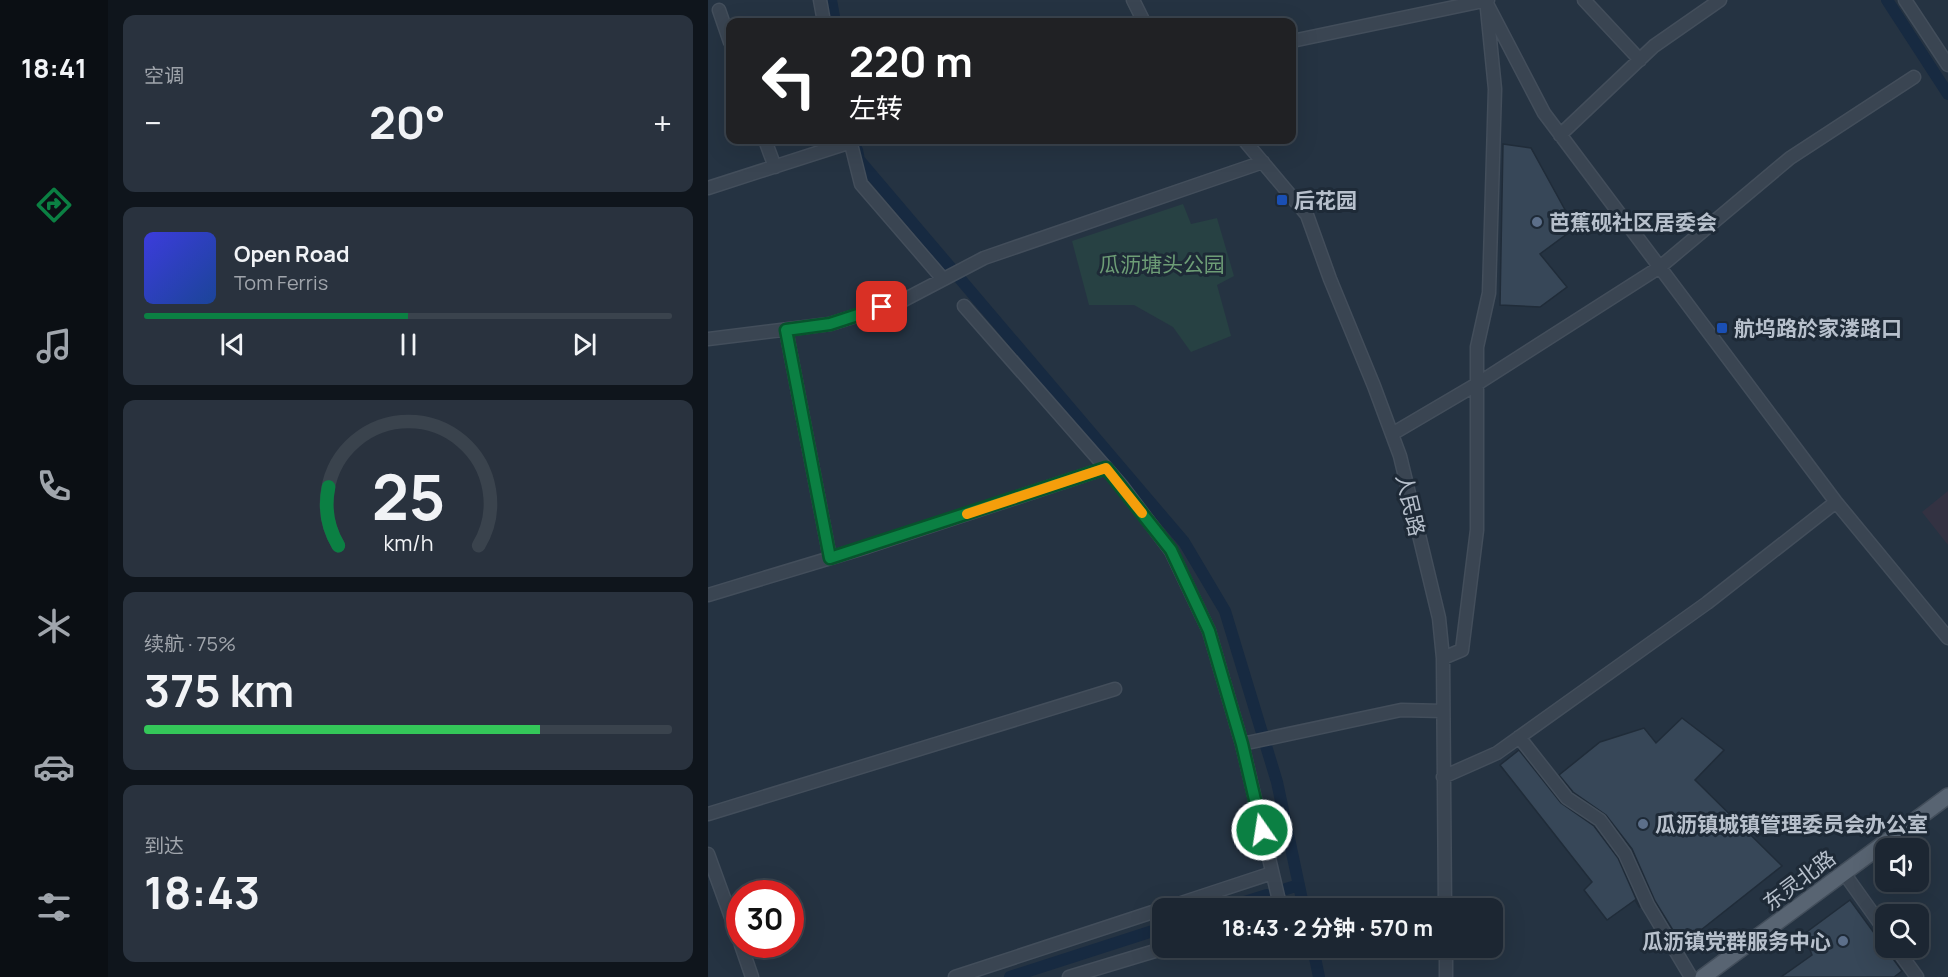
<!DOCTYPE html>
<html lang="zh">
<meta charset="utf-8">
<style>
:root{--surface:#1c2632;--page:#29323e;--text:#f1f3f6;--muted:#a0a5ac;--line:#3a434d;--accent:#0b8043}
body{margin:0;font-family:Manrope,"Noto Sans SC",sans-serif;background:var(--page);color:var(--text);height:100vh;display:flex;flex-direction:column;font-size:22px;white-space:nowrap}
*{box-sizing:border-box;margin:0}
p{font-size:20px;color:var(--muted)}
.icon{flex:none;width:33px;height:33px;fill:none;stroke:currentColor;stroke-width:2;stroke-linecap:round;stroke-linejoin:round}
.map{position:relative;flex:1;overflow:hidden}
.details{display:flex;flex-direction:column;gap:15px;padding:15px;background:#0f151c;width:600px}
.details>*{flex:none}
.top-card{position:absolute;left:18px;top:18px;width:570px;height:126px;border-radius:12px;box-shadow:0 6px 24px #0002,0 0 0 2px var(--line);background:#202124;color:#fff;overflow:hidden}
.buttons{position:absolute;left:1167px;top:838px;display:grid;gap:12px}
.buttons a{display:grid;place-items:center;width:54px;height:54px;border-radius:12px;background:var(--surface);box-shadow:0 6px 24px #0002,0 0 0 2px var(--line);font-size:30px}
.speed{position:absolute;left:18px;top:880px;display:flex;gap:12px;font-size:30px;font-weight:700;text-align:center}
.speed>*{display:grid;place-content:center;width:78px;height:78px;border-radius:50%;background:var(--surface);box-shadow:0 6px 24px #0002,0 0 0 2px var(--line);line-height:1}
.speed .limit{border:9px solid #d22;background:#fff;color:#111}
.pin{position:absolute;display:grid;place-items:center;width:51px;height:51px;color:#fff;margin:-26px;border-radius:12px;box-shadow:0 3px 9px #0006}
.me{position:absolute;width:66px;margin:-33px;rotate:347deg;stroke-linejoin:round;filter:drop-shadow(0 0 4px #0008)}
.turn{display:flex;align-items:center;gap:21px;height:126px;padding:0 24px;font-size:27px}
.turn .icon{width:78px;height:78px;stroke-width:2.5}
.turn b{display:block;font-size:42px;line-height:51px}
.big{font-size:45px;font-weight:700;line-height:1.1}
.details .widget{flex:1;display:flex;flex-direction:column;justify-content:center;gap:9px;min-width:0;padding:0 21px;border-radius:12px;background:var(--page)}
.details .dial{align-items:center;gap:0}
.dial svg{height:156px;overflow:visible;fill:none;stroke:var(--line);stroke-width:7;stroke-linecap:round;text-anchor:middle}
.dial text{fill:var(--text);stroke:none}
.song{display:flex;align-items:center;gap:18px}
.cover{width:72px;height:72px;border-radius:9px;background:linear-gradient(135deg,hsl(240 70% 55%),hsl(220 70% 35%))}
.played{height:6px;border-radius:3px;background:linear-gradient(90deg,var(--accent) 50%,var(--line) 50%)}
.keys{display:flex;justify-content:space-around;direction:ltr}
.heat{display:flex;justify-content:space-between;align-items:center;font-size:33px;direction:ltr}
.charge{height:9px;border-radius:4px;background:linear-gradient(90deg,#34c759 75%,var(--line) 0)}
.trip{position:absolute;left:444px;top:898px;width:351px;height:60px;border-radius:12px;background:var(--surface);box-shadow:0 6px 24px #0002,0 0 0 2px var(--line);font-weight:700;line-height:60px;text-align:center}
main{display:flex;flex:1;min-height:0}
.tabs{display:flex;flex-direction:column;width:108px;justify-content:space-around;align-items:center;background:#0b0f14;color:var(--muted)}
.tabs .icon{width:42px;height:42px}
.tabs .on{color:var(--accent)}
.tabs b{font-size:27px;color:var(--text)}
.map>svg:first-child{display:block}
.medical{fill:#333242}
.green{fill:#274143}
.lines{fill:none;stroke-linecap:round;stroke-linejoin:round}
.canal{stroke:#172a41;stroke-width:12}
.building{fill:#374758;stroke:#202c39;stroke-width:1.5}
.minor-casing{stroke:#434e5b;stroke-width:15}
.major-casing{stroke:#434e5b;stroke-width:18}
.minor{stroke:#3a4552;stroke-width:12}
.major{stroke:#586472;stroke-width:15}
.route-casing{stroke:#07532c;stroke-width:15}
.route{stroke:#0b8043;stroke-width:10}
.slow{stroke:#f59e0b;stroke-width:10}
.transit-dot{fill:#1a4fb4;stroke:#1e2a37;stroke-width:2}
.service-dot{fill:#5c6f8a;stroke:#1e2a37;stroke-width:2}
.labels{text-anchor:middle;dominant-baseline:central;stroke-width:6;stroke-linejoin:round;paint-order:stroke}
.poi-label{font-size:21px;font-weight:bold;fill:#b7c0cc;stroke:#1e2a37;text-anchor:start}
.park-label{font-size:21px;fill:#6d9d76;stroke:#1e2a37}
.street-label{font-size:21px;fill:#b7c0cc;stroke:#1e2a37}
</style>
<main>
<nav class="tabs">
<b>18:41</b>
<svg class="icon on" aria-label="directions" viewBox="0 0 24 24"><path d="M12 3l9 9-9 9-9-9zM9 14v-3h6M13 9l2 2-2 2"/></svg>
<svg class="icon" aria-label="music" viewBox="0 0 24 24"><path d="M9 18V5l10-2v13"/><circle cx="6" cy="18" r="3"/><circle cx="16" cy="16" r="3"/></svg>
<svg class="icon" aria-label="phone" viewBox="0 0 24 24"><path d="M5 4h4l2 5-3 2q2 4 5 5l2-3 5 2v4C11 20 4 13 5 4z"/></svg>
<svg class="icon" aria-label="climate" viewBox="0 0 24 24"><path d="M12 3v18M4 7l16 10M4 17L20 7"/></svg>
<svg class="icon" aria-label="car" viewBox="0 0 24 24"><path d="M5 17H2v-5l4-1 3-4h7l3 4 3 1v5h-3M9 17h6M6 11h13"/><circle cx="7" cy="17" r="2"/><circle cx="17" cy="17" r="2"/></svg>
<svg class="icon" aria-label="filters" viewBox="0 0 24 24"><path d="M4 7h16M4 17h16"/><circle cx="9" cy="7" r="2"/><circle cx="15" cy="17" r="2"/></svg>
</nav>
<section class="details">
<div class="widget"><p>空调</p>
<div class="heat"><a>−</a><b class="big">20°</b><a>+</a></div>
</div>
<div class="widget">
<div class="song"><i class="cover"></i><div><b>Open Road</b><p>Tom Ferris</p></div></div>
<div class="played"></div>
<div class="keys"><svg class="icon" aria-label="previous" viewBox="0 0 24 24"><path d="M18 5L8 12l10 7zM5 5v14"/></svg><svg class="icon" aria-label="pause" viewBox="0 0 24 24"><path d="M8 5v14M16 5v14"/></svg><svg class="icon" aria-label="next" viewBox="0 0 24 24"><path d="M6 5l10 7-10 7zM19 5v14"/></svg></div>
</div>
<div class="widget dial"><svg viewBox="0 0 100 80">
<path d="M14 69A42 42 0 1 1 86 69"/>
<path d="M14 69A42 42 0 0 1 9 39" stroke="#0b8043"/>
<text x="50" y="56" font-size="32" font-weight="700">25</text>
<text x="50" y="72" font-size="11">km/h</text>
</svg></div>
<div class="widget"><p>续航 · 75%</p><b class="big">375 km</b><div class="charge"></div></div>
<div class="widget"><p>到达</p><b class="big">18:43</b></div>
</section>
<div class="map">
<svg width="1240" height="977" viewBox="0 0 1240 977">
<rect width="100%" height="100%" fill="#253342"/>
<path class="medical" d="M 1240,491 L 1240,545 L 1214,512 Z"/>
<path class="green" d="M 475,204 L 483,224 L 509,218 L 526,276 L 509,285 L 523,336 L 483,352 L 465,327 L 426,305 L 381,305 L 364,241 Z"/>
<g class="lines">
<path class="canal" d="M 123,0 L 127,22
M 1179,0 L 1240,94
M 149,150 L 151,160 L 476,542 L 517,611 L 569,782 L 596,909
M 578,889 L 591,885
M 514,909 L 559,895
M 605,948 L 611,977
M 302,977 L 454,928"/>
</g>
<path class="building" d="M 795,144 L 823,148 L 867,228 L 832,254 L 859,287 L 832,307 L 792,305 Z
M 974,718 L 1016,750 L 987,780 L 1074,866 L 974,945 L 947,901 L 924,849 L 898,815 L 865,792 L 851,775 L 892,742 L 936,728 L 948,743 Z
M 811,750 L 853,803 L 886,826 L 910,858 L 932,908 L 927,900 L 899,920 L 876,890 L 884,882 L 792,765 Z
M 1142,900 L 1194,971 L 1186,977 L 1073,977 L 1104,955 L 1096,934 Z"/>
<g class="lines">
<defs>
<path id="minor" d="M 112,0 L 116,22
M 425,0 L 436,22
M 777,0 L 836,113 L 1128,502 L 1240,638
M 876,0 L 932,60
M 1197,0 L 1240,65
M 11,10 L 22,42
M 584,41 L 780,0
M 852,135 L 946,46 L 1012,0
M 57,140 L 67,167
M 142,140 L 153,184 L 235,279
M 536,140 L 599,215 L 622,279 L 666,386 L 692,456 L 731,618 L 735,658 L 737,909
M 0,188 L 143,142
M 256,306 L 414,486 L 463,551 L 501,631 L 534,744 L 573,909
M 78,330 L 122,558
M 0,339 L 122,324 L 192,302 L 276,258 L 555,162
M 684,434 L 769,384 L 952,267 L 1082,158 L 1206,77
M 0,595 L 159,547 L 398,468
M 735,658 L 754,650 L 769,530 L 769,347 L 781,293 L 787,89 L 779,9
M 811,737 L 859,798 L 892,820 L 917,854 L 940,905 L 983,977
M 534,744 L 693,710 L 735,711
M 735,777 L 789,753 L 999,603 L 1128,502
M 0,814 L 407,689
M 0,854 L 32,942
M 1136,873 L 1178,932
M 455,909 L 564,873
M 33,945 L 44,977
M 738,948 L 738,977
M 1188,948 L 1209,977
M 247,977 L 454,909
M 361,977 L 457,948"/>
<path id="major" d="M 995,977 L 1240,796"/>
</defs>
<use href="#minor" class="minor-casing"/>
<use href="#major" class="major-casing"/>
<use href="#minor" class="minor"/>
<use href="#major" class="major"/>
</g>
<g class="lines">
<defs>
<path id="route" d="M 174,307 L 122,324 L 78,330 L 122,558 L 398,468 L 463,550 L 501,631 L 534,744 L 554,830"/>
</defs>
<use href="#route" class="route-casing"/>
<use href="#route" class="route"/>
<path class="slow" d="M 259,514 L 398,468 L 434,513"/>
</g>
<g class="transit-dot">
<rect x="568" y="194" width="12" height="12" rx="3"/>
<rect x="1008" y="322" width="12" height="12" rx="3"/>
</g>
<g class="service-dot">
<circle cx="829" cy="222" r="6"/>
<circle cx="935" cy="824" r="6"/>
<circle cx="1135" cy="941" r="6"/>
</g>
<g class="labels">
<g class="poi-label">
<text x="586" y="200">后花园</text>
<text x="841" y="222">芭蕉砚社区居委会</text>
<text x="1026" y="328">航坞路於家溇路口</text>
<text x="947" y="824">瓜沥镇城镇管理委员会办公室</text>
<text x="1123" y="941" text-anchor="end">瓜沥镇党群服务中心</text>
</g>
<g class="park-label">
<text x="454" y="264">瓜沥塘头公园</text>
</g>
<g class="street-label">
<text transform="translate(703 505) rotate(77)">人民路</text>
<text transform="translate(1091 880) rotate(-37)">东灵北路</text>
</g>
</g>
</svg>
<div class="buttons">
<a><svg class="icon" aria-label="sound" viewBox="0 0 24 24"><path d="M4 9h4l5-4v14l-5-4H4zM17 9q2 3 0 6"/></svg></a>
<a><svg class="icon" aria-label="search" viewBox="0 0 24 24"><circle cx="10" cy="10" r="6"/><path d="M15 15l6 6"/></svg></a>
</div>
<div class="speed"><div class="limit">30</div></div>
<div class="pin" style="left:174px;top:307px;background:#d93025"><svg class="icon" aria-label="arrive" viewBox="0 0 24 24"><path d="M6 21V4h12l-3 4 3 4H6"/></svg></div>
<svg class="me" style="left:554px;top:830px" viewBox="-20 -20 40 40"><circle r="17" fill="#0b8043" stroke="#fff" stroke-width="3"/><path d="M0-11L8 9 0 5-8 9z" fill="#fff"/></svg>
<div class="trip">18:43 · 2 分钟 · 570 m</div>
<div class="top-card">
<div class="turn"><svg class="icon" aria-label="left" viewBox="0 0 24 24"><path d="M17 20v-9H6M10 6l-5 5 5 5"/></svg><div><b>220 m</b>左转</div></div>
</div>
</div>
</main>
